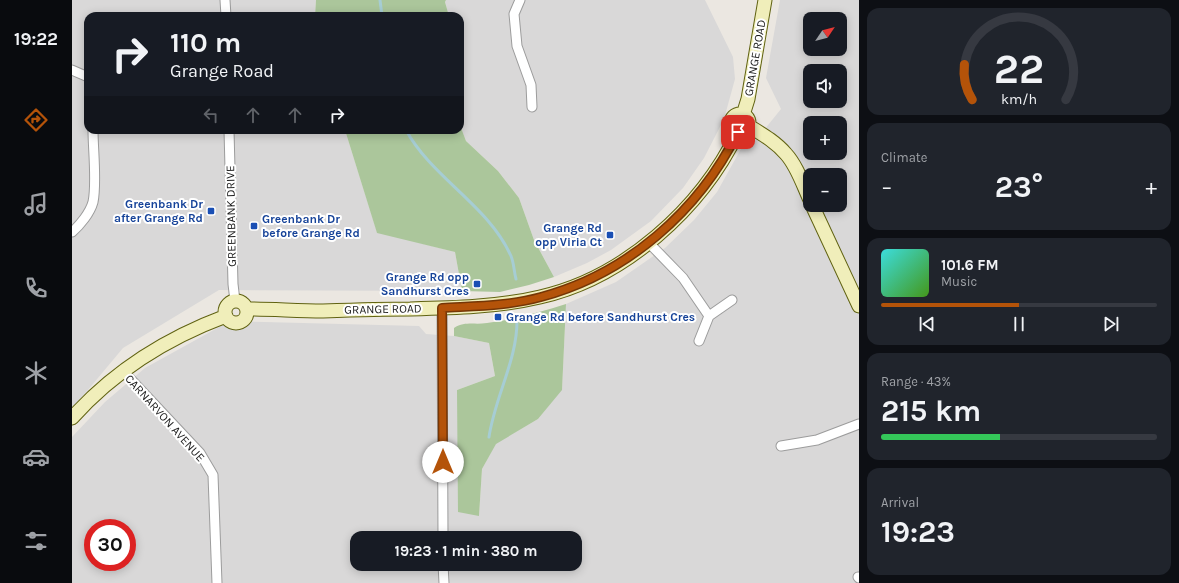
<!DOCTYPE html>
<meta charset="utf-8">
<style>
:root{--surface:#171b24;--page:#20242c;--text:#f1f3f6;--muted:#9ea1a6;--line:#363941;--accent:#b45309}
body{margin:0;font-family:Karla,sans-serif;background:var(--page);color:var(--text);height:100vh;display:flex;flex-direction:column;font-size:15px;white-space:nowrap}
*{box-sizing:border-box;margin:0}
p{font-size:13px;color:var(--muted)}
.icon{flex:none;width:22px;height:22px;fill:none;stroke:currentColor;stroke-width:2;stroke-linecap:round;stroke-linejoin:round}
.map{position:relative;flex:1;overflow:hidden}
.panel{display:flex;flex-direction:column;gap:8px;padding:8px;background:#0d0f14;width:320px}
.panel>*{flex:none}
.top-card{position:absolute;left:12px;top:12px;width:380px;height:122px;border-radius:12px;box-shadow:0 2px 10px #0003;background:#171b24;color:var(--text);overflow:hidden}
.needle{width:26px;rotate:55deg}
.controls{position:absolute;left:731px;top:12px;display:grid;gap:8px}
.controls a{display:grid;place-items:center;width:44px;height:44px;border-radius:8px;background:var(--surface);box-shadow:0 2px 10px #0003;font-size:20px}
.speed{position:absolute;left:12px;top:519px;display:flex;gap:8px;font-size:20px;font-weight:700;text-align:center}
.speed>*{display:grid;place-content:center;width:52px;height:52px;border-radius:50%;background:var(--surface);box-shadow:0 2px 10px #0003;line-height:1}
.speed .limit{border:6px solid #d22;background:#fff;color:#111}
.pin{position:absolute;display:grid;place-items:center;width:34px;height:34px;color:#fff;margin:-17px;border-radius:8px;box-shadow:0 2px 6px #0006}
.me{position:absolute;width:44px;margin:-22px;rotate:0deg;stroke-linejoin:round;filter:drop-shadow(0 0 3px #0008)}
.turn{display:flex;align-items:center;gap:14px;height:84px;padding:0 20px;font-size:18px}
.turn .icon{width:52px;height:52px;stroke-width:2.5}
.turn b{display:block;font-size:28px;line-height:34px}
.lanes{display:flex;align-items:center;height:38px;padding:0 20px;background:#0003;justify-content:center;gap:20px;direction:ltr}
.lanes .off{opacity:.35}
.big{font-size:30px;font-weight:700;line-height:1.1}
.panel .tile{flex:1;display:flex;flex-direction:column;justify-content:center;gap:6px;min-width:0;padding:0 14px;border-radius:12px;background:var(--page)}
.panel .dial{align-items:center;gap:0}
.dial svg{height:104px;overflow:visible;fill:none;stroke:var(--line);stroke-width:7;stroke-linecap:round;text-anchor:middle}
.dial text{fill:var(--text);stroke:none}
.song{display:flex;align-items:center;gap:12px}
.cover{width:48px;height:48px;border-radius:6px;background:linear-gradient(135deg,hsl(180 70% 55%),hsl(100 70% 35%))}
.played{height:4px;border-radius:2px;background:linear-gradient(90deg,var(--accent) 50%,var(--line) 50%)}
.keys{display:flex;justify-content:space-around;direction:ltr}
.heat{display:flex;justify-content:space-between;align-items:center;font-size:22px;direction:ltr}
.charge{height:6px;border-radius:3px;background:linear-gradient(90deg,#34c759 43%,var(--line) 0)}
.trip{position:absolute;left:278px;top:531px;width:232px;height:40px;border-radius:12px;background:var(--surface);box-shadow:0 2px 10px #0003;font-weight:700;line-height:40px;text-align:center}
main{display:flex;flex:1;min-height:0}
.dock{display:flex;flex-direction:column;width:72px;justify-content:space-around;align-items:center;background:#090b0e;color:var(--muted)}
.dock .icon{width:28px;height:28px}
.dock .on{color:var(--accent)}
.dock b{font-size:18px;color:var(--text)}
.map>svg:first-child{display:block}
.residential{fill:#d9d8d8;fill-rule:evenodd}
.forest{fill:#abc69b}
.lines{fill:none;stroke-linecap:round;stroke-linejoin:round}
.stream{stroke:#a6cdd4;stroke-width:3}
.street-casing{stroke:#9c9c9c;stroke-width:11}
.secondary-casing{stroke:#606211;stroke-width:15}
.street{stroke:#fff;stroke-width:9}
.secondary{stroke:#f0eeba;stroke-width:13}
.route-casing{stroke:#753606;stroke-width:10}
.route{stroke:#b45309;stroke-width:7}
.transit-dot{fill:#1a4fb4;stroke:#fff;stroke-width:1.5}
.labels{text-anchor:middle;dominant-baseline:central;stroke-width:4;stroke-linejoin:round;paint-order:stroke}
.street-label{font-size:12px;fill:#1b1b1b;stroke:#fff}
.transit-label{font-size:12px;font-weight:bold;fill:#164399;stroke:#fff;text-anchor:end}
</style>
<main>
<nav class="dock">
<b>19:22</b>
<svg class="icon on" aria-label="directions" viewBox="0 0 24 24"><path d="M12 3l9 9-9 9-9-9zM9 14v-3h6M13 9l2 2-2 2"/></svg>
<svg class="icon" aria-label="music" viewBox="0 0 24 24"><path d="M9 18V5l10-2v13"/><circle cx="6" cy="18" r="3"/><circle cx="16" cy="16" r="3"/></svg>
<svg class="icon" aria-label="phone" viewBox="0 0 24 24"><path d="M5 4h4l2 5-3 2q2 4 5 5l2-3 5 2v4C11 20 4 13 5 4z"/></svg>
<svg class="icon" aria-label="climate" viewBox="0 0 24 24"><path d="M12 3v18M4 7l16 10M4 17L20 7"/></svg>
<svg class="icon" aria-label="car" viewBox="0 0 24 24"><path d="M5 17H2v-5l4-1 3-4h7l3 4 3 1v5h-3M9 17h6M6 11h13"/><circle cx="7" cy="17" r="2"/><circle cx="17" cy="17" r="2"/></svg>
<svg class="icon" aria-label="filters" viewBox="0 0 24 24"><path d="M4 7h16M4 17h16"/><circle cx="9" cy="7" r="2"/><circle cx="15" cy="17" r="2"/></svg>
</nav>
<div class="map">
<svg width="787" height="583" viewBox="0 0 787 583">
<rect width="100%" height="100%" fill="#ebe7e1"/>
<path class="residential" d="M 0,0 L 244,0 L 243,16 L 16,16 L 16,130 L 273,130 L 305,232 L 383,252 L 390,291 L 147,290 L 51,348 L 0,409 Z
M 374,0 L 633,0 L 661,57 L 663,79 L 652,119 L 632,158 L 611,188 L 579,221 L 539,250 L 515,263 L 482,277 L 462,240 L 447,198 L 426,171 L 394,141 L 388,125 L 388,16 L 377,16 L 373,2 Z
M 708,0 L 787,0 L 787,583 L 0,583 L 0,437 L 33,402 L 73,368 L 158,321 L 347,326 L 354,334 L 382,336 L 417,343 L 423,376 L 385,390 L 407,516 L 410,469 L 424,443 L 466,419 L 490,389 L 494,304 L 544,282 L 593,248 L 622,220 L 645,192 L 670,147 L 679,146 L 709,109 L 694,78 ZM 738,19 L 768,19 L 768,49 L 738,49 ZM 738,71 L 768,71 L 768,101 L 738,101 ZM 738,123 L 768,123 L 768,153 L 738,153 ZM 738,175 L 768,175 L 768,205 L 738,205 ZM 21,528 L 55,528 L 55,562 L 21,562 ZM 285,538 L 503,538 L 503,564 L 285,564 Z"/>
<path class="forest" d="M 244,0 L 374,0 L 373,2 L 377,16 L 243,16 Z
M 388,125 L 394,141 L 426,171 L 447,198 L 462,240 L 482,277 L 457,285 L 428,292 L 390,291 L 383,252 L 305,233 L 273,130 L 388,130 Z
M 494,304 L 490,390 L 466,419 L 424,444 L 410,469 L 407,516 L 386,512 L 385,390 L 423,376 L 417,343 L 382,336 L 382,328 C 393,321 402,325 415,323 C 442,320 468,312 494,304 Z"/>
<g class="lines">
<path class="stream" d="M 308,0 L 310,16
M 334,130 C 360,178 416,205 439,256 C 442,263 442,272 444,279
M 417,437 C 423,396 446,359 445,318"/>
<defs>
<path id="street" d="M 153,0 L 154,16
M 448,0 L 442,14 L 445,46 L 459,85 L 460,107
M 0,70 L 16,77
M 157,130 L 161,284 L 163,301
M 0,232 C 8,225 18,213 21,202 C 25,183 21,150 21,130
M 577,243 L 611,278 L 637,316 L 660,300
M 370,308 L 371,538
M 627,341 L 637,316
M 51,371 L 128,453 L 141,475 L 145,583
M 709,446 L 745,440 L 787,424
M 371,564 L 372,583
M 786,577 L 787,578"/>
<path id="secondary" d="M659 123a9 9 0 1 1 18 0a9 9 0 1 1-18 0Z
M 671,115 L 676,99 L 693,0
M 677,126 C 690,134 704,142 714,154 C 725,166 731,185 738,200
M 740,205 L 787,306
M153 312a11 11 0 1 1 22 0a11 11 0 1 1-22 0Z
M 175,309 C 200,309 226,311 251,311 C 280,310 309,309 338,309 C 381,308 426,307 468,297 C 552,278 629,209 666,132
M 0,418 C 42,371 95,338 154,316"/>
</defs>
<use href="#street" class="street-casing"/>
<use href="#secondary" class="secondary-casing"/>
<use href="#street" class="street"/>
<use href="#secondary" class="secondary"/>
</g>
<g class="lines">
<defs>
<path id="route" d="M 371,462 L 370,308 C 403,306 437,306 469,297 C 555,274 627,211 666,132"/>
</defs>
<use href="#route" class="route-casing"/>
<use href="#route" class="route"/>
</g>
<g class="transit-dot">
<rect x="135" y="207" width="8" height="8" rx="2"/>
<rect x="178" y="222" width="8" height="8" rx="2"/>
<rect x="534" y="231" width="8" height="8" rx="2"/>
<rect x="401" y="280" width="8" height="8" rx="2"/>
<rect x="422" y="313" width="8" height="8" rx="2"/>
</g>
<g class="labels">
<g class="street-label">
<text transform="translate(683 58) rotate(-80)">GRANGE ROAD</text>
<text transform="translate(159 216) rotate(-91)">GREENBANK DRIVE</text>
<text transform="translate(311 309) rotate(-1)">GRANGE ROAD</text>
<text transform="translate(93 418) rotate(48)">CARNARVON AVENUE</text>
</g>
<g class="transit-label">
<text x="131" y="204">Greenbank Dr<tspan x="131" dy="14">after Grange Rd</tspan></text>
<text x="190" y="219" text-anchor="start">Greenbank Dr<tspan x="190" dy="14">before Grange Rd</tspan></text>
<text x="530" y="228">Grange Rd<tspan x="530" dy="14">opp Viria Ct</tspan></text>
<text x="397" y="277">Grange Rd opp<tspan x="397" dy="14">Sandhurst Cres</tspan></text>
<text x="434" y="317" text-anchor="start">Grange Rd before Sandhurst Cres</text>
</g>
</g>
</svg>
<div class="controls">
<a><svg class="needle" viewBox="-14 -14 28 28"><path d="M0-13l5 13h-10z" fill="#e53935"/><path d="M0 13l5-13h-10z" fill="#9ea1a6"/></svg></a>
<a><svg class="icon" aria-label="sound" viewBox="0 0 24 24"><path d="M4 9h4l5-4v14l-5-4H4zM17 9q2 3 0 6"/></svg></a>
<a>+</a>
<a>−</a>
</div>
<div class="speed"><div class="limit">30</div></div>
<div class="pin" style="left:666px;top:132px;background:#d93025"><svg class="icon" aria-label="arrive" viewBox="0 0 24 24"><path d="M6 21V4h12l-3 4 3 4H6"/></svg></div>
<svg class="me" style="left:371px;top:462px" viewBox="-20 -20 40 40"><circle r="19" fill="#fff"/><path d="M0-13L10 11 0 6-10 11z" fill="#b45309"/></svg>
<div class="trip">19:23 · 1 min · 380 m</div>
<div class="top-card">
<div class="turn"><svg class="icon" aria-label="right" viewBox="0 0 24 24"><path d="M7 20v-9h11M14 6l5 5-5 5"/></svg><div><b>110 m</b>Grange Road</div></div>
<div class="lanes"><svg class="icon off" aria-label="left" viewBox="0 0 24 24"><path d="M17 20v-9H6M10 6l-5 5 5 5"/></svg><svg class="icon off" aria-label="ahead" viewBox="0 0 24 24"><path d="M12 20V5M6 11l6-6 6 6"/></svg><svg class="icon off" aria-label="ahead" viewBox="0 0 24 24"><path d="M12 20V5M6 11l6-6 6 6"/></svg><svg class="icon" aria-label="right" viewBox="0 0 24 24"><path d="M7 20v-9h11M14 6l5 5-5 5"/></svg></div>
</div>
</div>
<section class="panel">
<div class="tile dial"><svg viewBox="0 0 100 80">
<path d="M14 69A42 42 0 1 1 86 69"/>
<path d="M14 69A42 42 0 0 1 8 42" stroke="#b45309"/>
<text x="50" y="56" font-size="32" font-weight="700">22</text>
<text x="50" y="72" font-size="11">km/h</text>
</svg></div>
<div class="tile"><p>Climate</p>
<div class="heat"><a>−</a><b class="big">23°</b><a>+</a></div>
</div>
<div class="tile">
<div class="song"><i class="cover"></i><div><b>101.6 FM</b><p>Music</p></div></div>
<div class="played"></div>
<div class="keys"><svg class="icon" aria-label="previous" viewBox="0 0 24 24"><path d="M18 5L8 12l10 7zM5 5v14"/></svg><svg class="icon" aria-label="pause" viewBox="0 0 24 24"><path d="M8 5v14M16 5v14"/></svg><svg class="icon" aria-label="next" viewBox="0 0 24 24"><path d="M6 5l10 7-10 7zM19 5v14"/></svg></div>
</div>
<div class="tile"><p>Range · 43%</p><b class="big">215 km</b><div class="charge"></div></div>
<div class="tile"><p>Arrival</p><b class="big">19:23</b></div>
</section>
</main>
